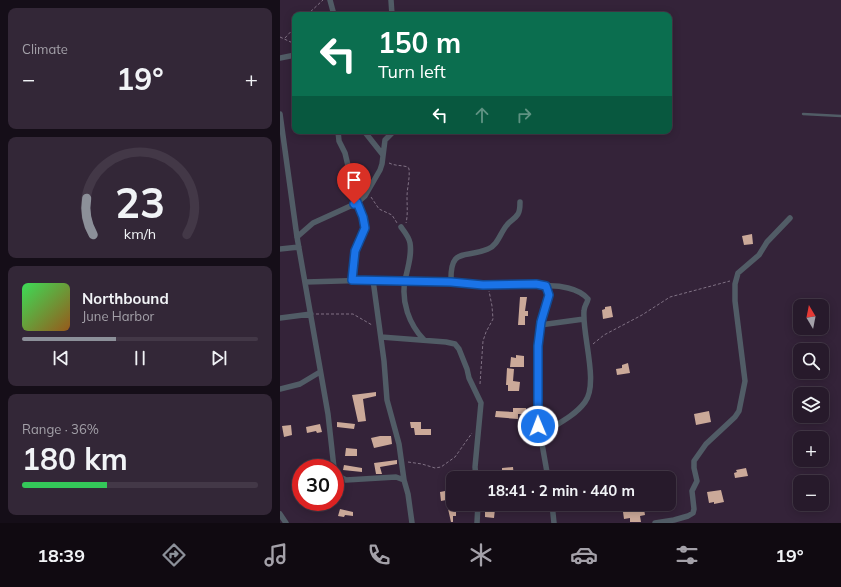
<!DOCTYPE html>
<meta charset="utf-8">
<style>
:root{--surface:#271a2b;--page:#332737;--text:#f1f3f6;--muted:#a4a1a9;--line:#433847;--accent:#8c9099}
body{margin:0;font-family:Mulish,sans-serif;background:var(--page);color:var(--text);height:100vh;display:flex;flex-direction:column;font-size:15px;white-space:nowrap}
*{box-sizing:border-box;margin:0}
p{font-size:13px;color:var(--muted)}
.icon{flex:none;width:22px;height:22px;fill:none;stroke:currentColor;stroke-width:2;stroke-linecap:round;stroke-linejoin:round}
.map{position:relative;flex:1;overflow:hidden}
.details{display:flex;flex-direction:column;gap:8px;padding:8px;background:#150e18;width:280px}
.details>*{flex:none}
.banner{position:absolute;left:12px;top:12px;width:380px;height:122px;border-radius:8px;box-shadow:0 2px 10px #0003,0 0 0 1px var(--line);background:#0b6e4f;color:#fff;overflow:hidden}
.needle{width:26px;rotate:350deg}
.buttons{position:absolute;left:513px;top:299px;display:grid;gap:8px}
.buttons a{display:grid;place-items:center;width:36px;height:36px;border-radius:8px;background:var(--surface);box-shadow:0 2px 10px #0003,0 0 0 1px var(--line);font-size:20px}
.speed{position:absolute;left:12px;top:459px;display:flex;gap:8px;font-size:20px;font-weight:700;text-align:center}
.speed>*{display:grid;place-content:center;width:52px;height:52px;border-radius:50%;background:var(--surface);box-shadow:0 2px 10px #0003,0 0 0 1px var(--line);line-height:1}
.speed .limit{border:6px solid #d22;background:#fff;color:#111}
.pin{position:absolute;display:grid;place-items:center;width:34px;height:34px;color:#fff;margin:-41px -17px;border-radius:50% 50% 50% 0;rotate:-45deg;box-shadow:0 0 4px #0007}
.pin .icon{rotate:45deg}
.me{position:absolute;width:44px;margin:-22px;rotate:359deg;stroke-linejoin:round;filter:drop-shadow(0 0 3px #0008)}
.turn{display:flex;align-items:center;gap:14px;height:84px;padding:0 20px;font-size:18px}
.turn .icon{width:52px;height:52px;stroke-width:2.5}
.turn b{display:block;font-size:28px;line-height:34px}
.lanes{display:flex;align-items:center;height:38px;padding:0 20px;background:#0003;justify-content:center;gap:20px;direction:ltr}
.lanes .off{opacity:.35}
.big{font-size:30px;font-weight:700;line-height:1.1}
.details .widget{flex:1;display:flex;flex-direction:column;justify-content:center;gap:6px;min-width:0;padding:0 14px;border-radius:8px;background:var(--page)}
.details .dial{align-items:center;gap:0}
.dial svg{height:104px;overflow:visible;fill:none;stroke:var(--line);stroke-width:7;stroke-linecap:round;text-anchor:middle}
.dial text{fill:var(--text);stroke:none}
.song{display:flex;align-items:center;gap:12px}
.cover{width:48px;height:48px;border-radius:6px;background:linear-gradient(135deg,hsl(130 70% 55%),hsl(30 70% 35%))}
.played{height:4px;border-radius:2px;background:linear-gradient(90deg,var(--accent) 40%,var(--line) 40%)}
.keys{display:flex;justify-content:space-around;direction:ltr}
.heat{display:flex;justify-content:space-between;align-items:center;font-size:22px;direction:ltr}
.charge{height:6px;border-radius:3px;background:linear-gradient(90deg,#34c759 36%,var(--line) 0)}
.trip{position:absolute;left:166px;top:471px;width:230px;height:40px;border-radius:8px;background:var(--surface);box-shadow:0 2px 10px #0003,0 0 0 1px var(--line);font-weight:700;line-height:40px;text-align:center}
.tabs{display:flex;height:64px;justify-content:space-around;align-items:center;background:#100a11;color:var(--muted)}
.tabs .icon{width:28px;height:28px}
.tabs .active{color:var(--accent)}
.tabs b{font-size:18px;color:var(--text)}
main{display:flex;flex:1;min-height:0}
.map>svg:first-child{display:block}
.building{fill:#cba999}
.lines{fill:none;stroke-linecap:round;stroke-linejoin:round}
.path{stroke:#807184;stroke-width:1;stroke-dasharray:3 2;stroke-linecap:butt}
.service{stroke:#515c66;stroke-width:2.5}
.minor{stroke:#515c66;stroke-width:5.5}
.route-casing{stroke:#114b97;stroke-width:10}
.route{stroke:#1a73e8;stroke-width:7}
</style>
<main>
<section class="details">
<div class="widget"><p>Climate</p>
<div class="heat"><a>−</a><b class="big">19°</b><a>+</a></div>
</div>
<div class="widget dial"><svg viewBox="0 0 100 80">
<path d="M14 69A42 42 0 1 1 86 69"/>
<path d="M14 69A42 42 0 0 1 9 41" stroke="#8c9099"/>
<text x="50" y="56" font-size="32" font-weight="700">23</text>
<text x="50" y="72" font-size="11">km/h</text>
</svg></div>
<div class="widget">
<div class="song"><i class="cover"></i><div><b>Northbound</b><p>June Harbor</p></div></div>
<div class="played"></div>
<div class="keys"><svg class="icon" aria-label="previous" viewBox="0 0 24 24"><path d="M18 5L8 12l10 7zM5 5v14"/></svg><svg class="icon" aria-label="pause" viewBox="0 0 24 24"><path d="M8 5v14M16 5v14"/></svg><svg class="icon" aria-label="next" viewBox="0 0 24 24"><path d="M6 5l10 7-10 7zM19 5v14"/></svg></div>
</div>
<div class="widget"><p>Range · 36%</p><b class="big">180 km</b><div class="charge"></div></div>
</section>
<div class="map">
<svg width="561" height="523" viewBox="0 0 561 523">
<rect width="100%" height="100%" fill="#342339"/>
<path class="building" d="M 472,234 L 473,244 L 464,245 L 462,236 Z
M 240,297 L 247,297 L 245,311 L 248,311 L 248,316 L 245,316 L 245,325 L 238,325 Z
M 331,306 L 333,317 L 323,319 L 322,310 L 325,309 L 325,307 Z
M 236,355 L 244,356 L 244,367 L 230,367 L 231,357 L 236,358 Z
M 348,363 L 350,373 L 337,375 L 336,369 L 342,368 L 342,365 Z
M 227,368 L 234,369 L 233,381 L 240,382 L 239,391 L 228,391 L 228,385 L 226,385 Z
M 96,392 L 96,396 L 83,399 L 86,421 L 78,422 L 72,395 Z
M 233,408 L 246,408 L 246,414 L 238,414 L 238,419 L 215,417 L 216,411 L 233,412 Z
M 429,411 L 431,422 L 416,425 L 414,414 Z
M 57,422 L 75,424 L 74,429 L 57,427 Z
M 130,422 L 141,422 L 141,429 L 151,429 L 151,435 L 135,435 L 134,428 L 131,428 Z
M 40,424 L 42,432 L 37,433 L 36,431 L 27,433 L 26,427 Z
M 11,425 L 12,435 L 4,437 L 2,426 Z
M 100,436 L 111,436 L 112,444 L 94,448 L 91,438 Z
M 66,448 L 77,449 L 77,456 L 65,456 Z
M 117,460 L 117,464 L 100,467 L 102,474 L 96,474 L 94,463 Z
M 64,465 L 82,468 L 82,472 L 63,470 Z
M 233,467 L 234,478 L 229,478 L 228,474 L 222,475 L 222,468 Z
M 466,468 L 468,476 L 455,478 L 454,473 L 457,472 L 456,470 Z
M 441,490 L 444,502 L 434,504 L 434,502 L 429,503 L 427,492 Z
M 165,491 L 173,491 L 173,508 L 179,507 L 180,512 L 176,512 L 176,516 L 173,516 L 173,522 L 171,522 L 166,500 L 161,501 L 160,492 Z
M 307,504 L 313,504 L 313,505 L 330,504 L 331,508 L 308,512 Z
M 205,508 L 215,509 L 214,518 L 205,517 Z
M 354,508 L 359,508 L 359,510 L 364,509 L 365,515 L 360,516 L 361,522 L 350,522 L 350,518 L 344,519 L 343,512 L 355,510 Z
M 60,509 L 73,512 L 73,516 L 65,515 L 64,517 L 58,516 Z"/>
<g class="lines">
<path class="path" d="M 27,15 L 43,0
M 0,37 L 15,44
M 5,38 L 15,27
M 139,131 L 141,131
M 109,163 C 115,166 121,165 128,167 L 129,169 C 130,179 127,188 127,197 C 127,206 128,215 126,223
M 91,197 L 99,209 L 112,215 L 117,223
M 36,314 L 73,314 L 92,325
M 313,344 L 324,335 L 362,315 L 390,297 L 450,281
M 200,384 L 203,341 L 206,332 L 213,319 L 212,306 L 209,291
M 128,462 L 142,464 L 155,468 L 161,467 L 175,457 L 192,433"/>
<path class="service" d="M 523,114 L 561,116"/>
<path class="minor" d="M 50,0 L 54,15
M 111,0 L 112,15
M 0,58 L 15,55
M 0,114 L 17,237 L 48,414 L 54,468
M 58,131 L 59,141 L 65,153 L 74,191 L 85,225 L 84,231 L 75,251 L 72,280
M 84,131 L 103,155
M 121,227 C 124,231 129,237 130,243 C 132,255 128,267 125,280 C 121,302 129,324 144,340
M 17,237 L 33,223 L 77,203 L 85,196 L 100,170 L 102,164 L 105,140 L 114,131
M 0,249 L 19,247
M 93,280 L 104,361 L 107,400 L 119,444 L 124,480
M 26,282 L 93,280 L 171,282 L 203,285 L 256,284 L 266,286 L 269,295 L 261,322 L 258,346 L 258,421 L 268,478
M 171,282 C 170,246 185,259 208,249 C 218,245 220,233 227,225 C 230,221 235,219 238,214 C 240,211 240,206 240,202
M 0,318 L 31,314
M 260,325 L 304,319
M 101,337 L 166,342 L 175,344 L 179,349 L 187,369 L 189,378 L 201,403 L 195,467 L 196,478
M 0,389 L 20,384 L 40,372
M 260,435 C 275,425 294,417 305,402 C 319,383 302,335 304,311 C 304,306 307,304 308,299 C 299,288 278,285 265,286
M 55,470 L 60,477 L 66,480 L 116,477 L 124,480 L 128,494 L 132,523
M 272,504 L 274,523
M 0,514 L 6,523
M 197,523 L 198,504
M 375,523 L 394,520 L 408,516 L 413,513 L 414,509 L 412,491 L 417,481 L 414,468 L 414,461 L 426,444 L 455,417 L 459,411 L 465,381 L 455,301 L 455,284 L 458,273 L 479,255 L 487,242 L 510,218"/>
</g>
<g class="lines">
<defs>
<path id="route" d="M 74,204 L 77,202 L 83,217 L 85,228 L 75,251 L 72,280 L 171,282 L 203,285 L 256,284 L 266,286 L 269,295 L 261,322 L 258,346 L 258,426"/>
</defs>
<use href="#route" class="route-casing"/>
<use href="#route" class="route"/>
</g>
</svg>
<div class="buttons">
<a><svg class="needle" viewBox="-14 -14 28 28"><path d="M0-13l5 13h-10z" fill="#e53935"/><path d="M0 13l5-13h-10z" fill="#a4a1a9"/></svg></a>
<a><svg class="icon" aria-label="search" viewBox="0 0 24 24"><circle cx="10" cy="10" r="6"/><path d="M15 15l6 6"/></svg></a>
<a><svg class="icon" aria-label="layers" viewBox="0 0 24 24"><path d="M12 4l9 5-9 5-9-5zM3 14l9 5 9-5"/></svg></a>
<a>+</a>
<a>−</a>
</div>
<div class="speed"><div class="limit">30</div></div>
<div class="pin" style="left:74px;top:204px;background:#d93025"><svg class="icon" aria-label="arrive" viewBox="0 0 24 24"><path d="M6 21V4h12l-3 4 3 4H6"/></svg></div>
<svg class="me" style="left:258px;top:426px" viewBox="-20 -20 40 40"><circle r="17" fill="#1a73e8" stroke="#fff" stroke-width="3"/><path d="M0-11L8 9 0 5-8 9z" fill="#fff"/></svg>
<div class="trip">18:41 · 2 min · 440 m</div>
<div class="banner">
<div class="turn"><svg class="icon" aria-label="left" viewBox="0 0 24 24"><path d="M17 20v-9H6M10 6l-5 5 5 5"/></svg><div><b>150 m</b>Turn left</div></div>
<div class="lanes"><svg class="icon" aria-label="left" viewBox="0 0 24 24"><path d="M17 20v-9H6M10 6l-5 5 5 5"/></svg><svg class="icon off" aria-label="ahead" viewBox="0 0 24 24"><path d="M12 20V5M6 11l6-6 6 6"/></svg><svg class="icon off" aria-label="right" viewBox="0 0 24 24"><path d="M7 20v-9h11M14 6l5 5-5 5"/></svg></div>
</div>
</div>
</main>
<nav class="tabs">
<b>18:39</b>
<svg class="icon active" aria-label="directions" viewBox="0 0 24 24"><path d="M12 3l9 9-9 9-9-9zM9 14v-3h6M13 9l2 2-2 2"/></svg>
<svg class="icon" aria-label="music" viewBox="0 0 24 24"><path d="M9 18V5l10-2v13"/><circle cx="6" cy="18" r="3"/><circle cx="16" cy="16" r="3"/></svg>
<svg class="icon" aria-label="phone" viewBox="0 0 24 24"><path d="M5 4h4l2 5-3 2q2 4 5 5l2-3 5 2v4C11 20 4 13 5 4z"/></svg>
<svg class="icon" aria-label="climate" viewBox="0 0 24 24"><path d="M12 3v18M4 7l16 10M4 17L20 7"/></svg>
<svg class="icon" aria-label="car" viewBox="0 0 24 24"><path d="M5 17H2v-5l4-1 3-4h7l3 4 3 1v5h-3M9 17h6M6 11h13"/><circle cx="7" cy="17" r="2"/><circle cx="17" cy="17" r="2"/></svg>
<svg class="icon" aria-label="filters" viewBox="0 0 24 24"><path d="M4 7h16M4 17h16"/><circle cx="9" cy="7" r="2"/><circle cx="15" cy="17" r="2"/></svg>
<b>19°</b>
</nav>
